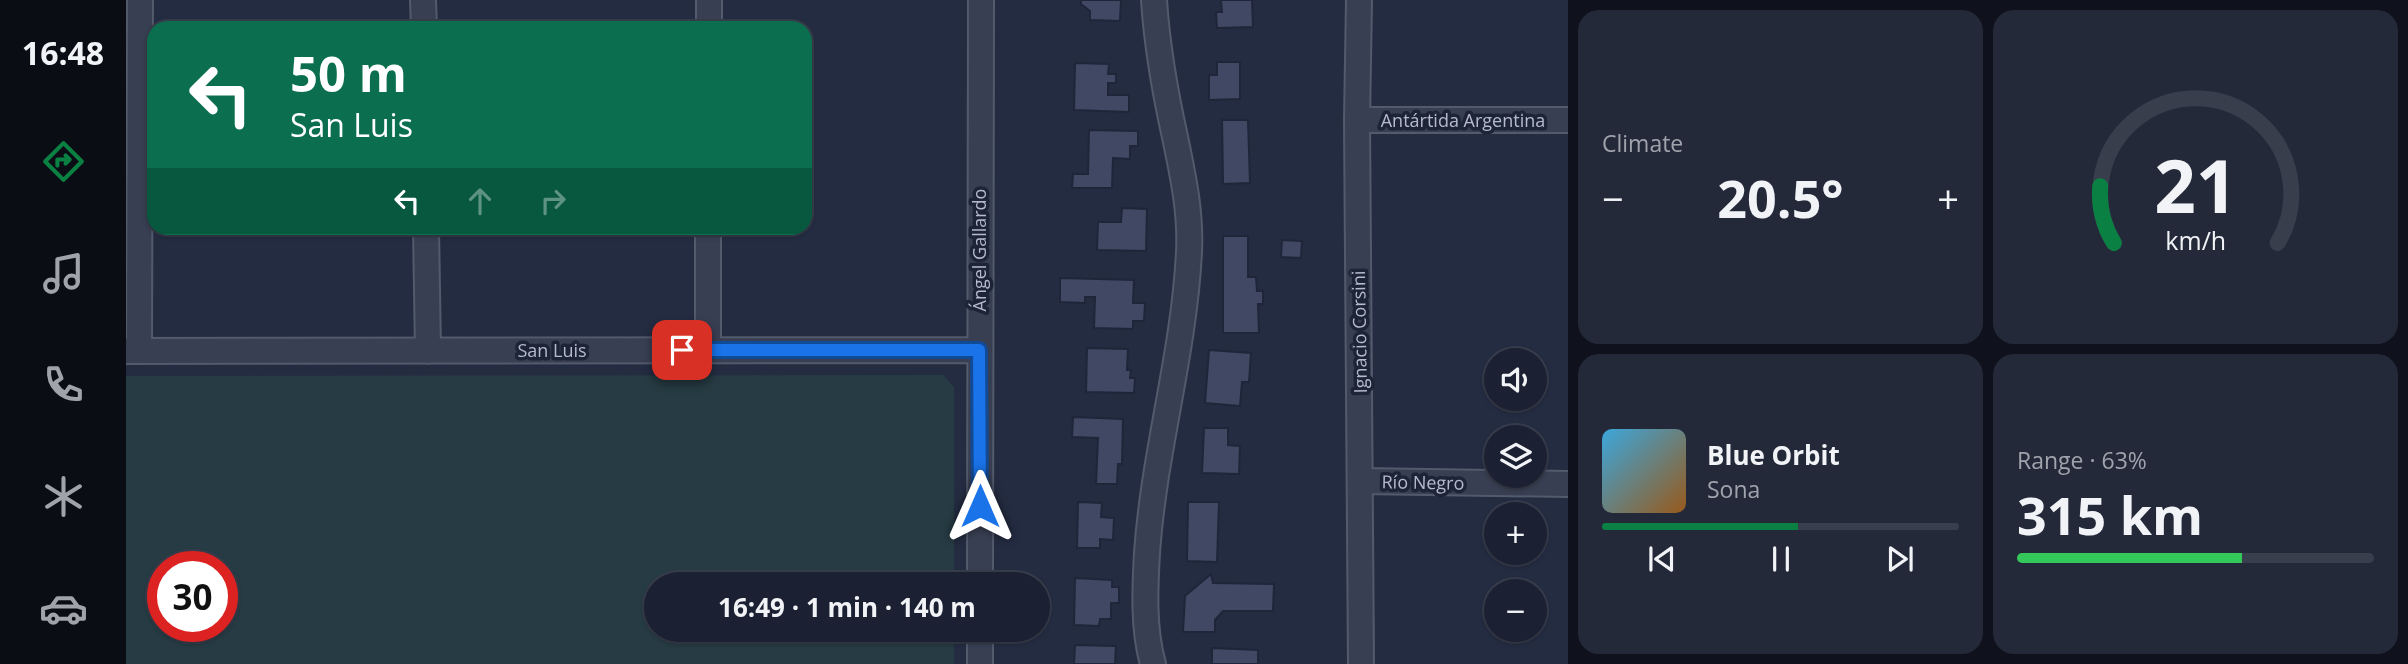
<!DOCTYPE html>
<meta charset="utf-8">
<style>
:root{--surface:#1b2132;--page:#24293a;--text:#f1f3f6;--muted:#a0a3ac;--line:#393e4d;--accent:#0b8043}
body{margin:0;font-family:"Open Sans",sans-serif;background:var(--page);color:var(--text);height:100vh;display:flex;flex-direction:column;font-size:26px;white-space:nowrap}
*{box-sizing:border-box;margin:0}
p{font-size:23px;color:var(--muted)}
.icon{flex:none;width:38px;height:38px;fill:none;stroke:currentColor;stroke-width:2;stroke-linecap:round;stroke-linejoin:round}
.map{position:relative;flex:1;overflow:hidden}
.sheet{display:flex;flex-direction:column;gap:10px;padding:10px;background:#0f121c;width:840px}
.sheet>*{flex:none}
.banner{position:absolute;left:21px;top:21px;width:665px;height:214px;border-radius:21px;box-shadow:0 2px 5px #0004,0 0 0 2px var(--line);background:#0b6e4f;color:#fff;overflow:hidden}
.controls{position:absolute;left:1358px;top:348px;display:grid;gap:14px}
.controls a{display:grid;place-items:center;width:63px;height:63px;border-radius:50%;background:var(--surface);box-shadow:0 2px 5px #0004,0 0 0 2px var(--line);font-size:35px}
.speed{position:absolute;left:21px;top:551px;display:flex;gap:14px;font-size:35px;font-weight:700;text-align:center}
.speed>*{display:grid;place-content:center;width:91px;height:91px;border-radius:50%;background:var(--surface);box-shadow:0 2px 5px #0004,0 0 0 2px var(--line);line-height:1}
.speed .limit{border:10px solid #d22;background:#fff;color:#111}
.pin{position:absolute;display:grid;place-items:center;width:60px;height:60px;color:#fff;margin:-30px;border-radius:14px;box-shadow:0 4px 10px #0006}
.me{position:absolute;width:77px;margin:-38px;rotate:0deg;stroke-linejoin:round;filter:drop-shadow(0 0 5px #0008)}
.turn{display:flex;align-items:center;gap:24px;height:147px;padding:0 28px;font-size:32px}
.turn .icon{width:91px;height:91px;stroke-width:2.5}
.turn b{display:block;font-size:49px;line-height:60px}
.lanes{display:flex;align-items:center;height:66px;padding:0 28px;background:#0003;justify-content:center;gap:35px;direction:ltr}
.lanes .off{opacity:.35}
.big{font-size:52px;font-weight:700;line-height:1.1}
.sheet .tile{flex:1;display:flex;flex-direction:column;justify-content:center;gap:10px;min-width:0;padding:0 24px;border-radius:21px;background:var(--page)}
.sheet .dial{align-items:center;gap:0}
.dial svg{height:182px;overflow:visible;fill:none;stroke:var(--line);stroke-width:7;stroke-linecap:round;text-anchor:middle}
.dial text{fill:var(--text);stroke:none}
.song{display:flex;align-items:center;gap:21px}
.cover{width:84px;height:84px;border-radius:10px;background:linear-gradient(135deg,hsl(200 70% 55%),hsl(30 70% 35%))}
.played{height:7px;border-radius:4px;background:linear-gradient(90deg,var(--accent) 55%,var(--line) 55%)}
.keys{display:flex;justify-content:space-around;direction:ltr}
.heat{display:flex;justify-content:space-between;align-items:center;font-size:38px;direction:ltr}
.charge{height:10px;border-radius:5px;background:linear-gradient(90deg,#34c759 63%,var(--line) 0)}
.sheet .tiles{flex:1;display:grid;gap:10px;grid-template-columns:repeat(2,1fr)}
.trip{position:absolute;left:518px;top:572px;width:406px;height:70px;border-radius:35px;background:var(--surface);box-shadow:0 2px 5px #0004,0 0 0 2px var(--line);font-weight:700;line-height:70px;text-align:center}
main{display:flex;flex:1;min-height:0}
.menu{display:flex;flex-direction:column;width:126px;justify-content:space-around;align-items:center;background:#0b0d14;color:var(--muted)}
.menu .icon{width:49px;height:49px}
.menu .current{color:var(--accent)}
.menu b{font-size:32px;color:var(--text)}
.map>svg:first-child{display:block}
.green{fill:#263b43;fill-rule:evenodd}
.building{fill:#404863;stroke:#1f2639;stroke-width:2}
.lines{fill:none;stroke-linecap:round;stroke-linejoin:round}
.minor-casing{stroke:#535a6c;stroke-width:28}
.minor{stroke:#383f52;stroke-width:24}
.route-casing{stroke:#114b97;stroke-width:18}
.route{stroke:#1a73e8;stroke-width:12}
.labels{text-anchor:middle;dominant-baseline:central;stroke-width:7;stroke-linejoin:round;paint-order:stroke}
.street-label{font-size:18px;fill:#b5bacc;stroke:#1d2437}
</style>
<main>
<nav class="menu">
<b>16:48</b>
<svg class="icon current" aria-label="directions" viewBox="0 0 24 24"><path d="M12 3l9 9-9 9-9-9zM9 14v-3h6M13 9l2 2-2 2"/></svg>
<svg class="icon" aria-label="music" viewBox="0 0 24 24"><path d="M9 18V5l10-2v13"/><circle cx="6" cy="18" r="3"/><circle cx="16" cy="16" r="3"/></svg>
<svg class="icon" aria-label="phone" viewBox="0 0 24 24"><path d="M5 4h4l2 5-3 2q2 4 5 5l2-3 5 2v4C11 20 4 13 5 4z"/></svg>
<svg class="icon" aria-label="climate" viewBox="0 0 24 24"><path d="M12 3v18M4 7l16 10M4 17L20 7"/></svg>
<svg class="icon" aria-label="car" viewBox="0 0 24 24"><path d="M5 17H2v-5l4-1 3-4h7l3 4 3 1v5h-3M9 17h6M6 11h13"/><circle cx="7" cy="17" r="2"/><circle cx="17" cy="17" r="2"/></svg>
</nav>
<div class="map">
<svg width="1442" height="664" viewBox="0 0 1442 664">
<rect width="100%" height="100%" fill="#242c42"/>
<path class="green" d="M 817,375 L 828,387 L 828,584 L 530,584 L 530,630 L 828,630 L 828,664 L 0,664 L 0,376 ZM 37,567 L 96,567 L 96,626 L 37,626 Z"/>
<path class="building" d="M 955,0 L 995,0 L 994,21 L 964,20 L 964,11 L 955,4 Z
M 1095,0 L 1126,0 L 1127,27 L 1091,28 L 1090,12 L 1096,12 Z
M 1091,62 L 1114,62 L 1114,99 L 1083,100 L 1083,75 L 1091,75 Z
M 949,63 L 983,64 L 982,74 L 990,74 L 990,83 L 982,83 L 982,95 L 1003,95 L 1003,112 L 948,110 Z
M 1096,120 L 1122,120 L 1124,183 L 1097,184 Z
M 963,130 L 1012,131 L 1012,146 L 1004,146 L 1004,159 L 987,158 L 986,188 L 946,188 L 947,174 L 962,174 Z
M 996,208 L 1021,209 L 1020,251 L 971,250 L 972,222 L 995,222 Z
M 1097,236 L 1122,236 L 1122,277 L 1130,277 L 1131,291 L 1137,291 L 1137,304 L 1132,304 L 1133,333 L 1097,333 Z
M 1156,240 L 1176,241 L 1175,258 L 1155,257 Z
M 934,278 L 1008,280 L 1007,303 L 1019,303 L 1018,321 L 1007,321 L 1007,329 L 968,328 L 969,297 L 959,297 L 959,303 L 934,302 Z
M 961,348 L 1002,349 L 1001,370 L 1005,370 L 1004,378 L 1009,378 L 1008,393 L 960,392 Z
M 1083,350 L 1125,353 L 1123,382 L 1116,382 L 1114,406 L 1079,403 Z
M 947,417 L 997,419 L 996,464 L 992,464 L 991,484 L 970,484 L 972,438 L 946,437 Z
M 1078,428 L 1102,428 L 1102,445 L 1114,446 L 1113,474 L 1076,473 Z
M 952,502 L 976,503 L 975,517 L 988,518 L 987,540 L 974,539 L 974,548 L 951,548 Z
M 1062,502 L 1093,502 L 1091,562 L 1061,561 Z
M 1085,574 L 1087,583 L 1148,584 L 1147,611 L 1097,611 L 1089,620 L 1089,632 L 1057,632 L 1059,596 Z
M 949,578 L 986,580 L 986,587 L 993,587 L 993,603 L 985,603 L 985,619 L 974,619 L 973,626 L 948,625 Z
M 949,645 L 990,646 L 989,664 L 948,664 Z
M 1086,648 L 1132,650 L 1132,664 L 1086,664 Z"/>
<g class="lines">
<defs>
<path id="minor" d="M 297,0 L 298,28
M 1233,0 L 1231,120 L 1235,664
M 583,28 L 583,0
M 1231,120 L 1442,120
M 300,228 L 302,351
M 582,350 L 582,228
M 0,351 L 853,350
M 13,351 L 14,0
M 1235,481 L 1442,484
M 854,584 L 855,0
M 854,630 L 854,664
M 1027,664 C 1017,629 1019,588 1021,553 C 1028,451 1058,354 1063,252 C 1065,212 1057,176 1049,137 C 1039,92 1031,46 1028,0"/>
</defs>
<use href="#minor" class="minor-casing"/>
<use href="#minor" class="minor"/>
</g>
<g class="lines">
<defs>
<path id="route" d="M 556,350 L 853,350 L 854,506"/>
</defs>
<use href="#route" class="route-casing"/>
<use href="#route" class="route"/>
</g>
<g class="labels">
<g class="street-label">
<text x="1337" y="120">Antártida Argentina</text>
<text transform="translate(853 250) rotate(-90)">Ángel Gallardo</text>
<text transform="translate(1233 332) rotate(-91)">Ignacio Corsini</text>
<text x="426" y="350">San Luis</text>
<text transform="translate(1297 482) rotate(1)">Río Negro</text>
</g>
</g>
</svg>
<div class="controls">
<a><svg class="icon" aria-label="sound" viewBox="0 0 24 24"><path d="M4 9h4l5-4v14l-5-4H4zM17 9q2 3 0 6"/></svg></a>
<a><svg class="icon" aria-label="layers" viewBox="0 0 24 24"><path d="M12 4l9 5-9 5-9-5zM3 14l9 5 9-5"/></svg></a>
<a>+</a>
<a>−</a>
</div>
<div class="speed"><div class="limit">30</div></div>
<div class="pin" style="left:556px;top:350px;background:#d93025"><svg class="icon" aria-label="arrive" viewBox="0 0 24 24"><path d="M6 21V4h12l-3 4 3 4H6"/></svg></div>
<svg class="me" style="left:854px;top:506px" viewBox="-20 -20 40 40"><path d="M0-17L14 15 0 8-14 15z" fill="#1a73e8" stroke="#fff" stroke-width="4"/></svg>
<div class="trip">16:49 · 1 min · 140 m</div>
<div class="banner">
<div class="turn"><svg class="icon" aria-label="left" viewBox="0 0 24 24"><path d="M17 20v-9H6M10 6l-5 5 5 5"/></svg><div><b>50 m</b>San Luis</div></div>
<div class="lanes"><svg class="icon" aria-label="left" viewBox="0 0 24 24"><path d="M17 20v-9H6M10 6l-5 5 5 5"/></svg><svg class="icon off" aria-label="ahead" viewBox="0 0 24 24"><path d="M12 20V5M6 11l6-6 6 6"/></svg><svg class="icon off" aria-label="right" viewBox="0 0 24 24"><path d="M7 20v-9h11M14 6l5 5-5 5"/></svg></div>
</div>
</div>
<section class="sheet">
<div class="tiles">
<div class="tile"><p>Climate</p>
<div class="heat"><a>−</a><b class="big">20.5°</b><a>+</a></div>
</div>
<div class="tile dial"><svg viewBox="0 0 100 80">
<path d="M14 69A42 42 0 1 1 86 69"/>
<path d="M14 69A42 42 0 0 1 8 44" stroke="#0b8043"/>
<text x="50" y="56" font-size="32" font-weight="700">21</text>
<text x="50" y="72" font-size="11">km/h</text>
</svg></div>
<div class="tile">
<div class="song"><i class="cover"></i><div><b>Blue Orbit</b><p>Sona</p></div></div>
<div class="played"></div>
<div class="keys"><svg class="icon" aria-label="previous" viewBox="0 0 24 24"><path d="M18 5L8 12l10 7zM5 5v14"/></svg><svg class="icon" aria-label="pause" viewBox="0 0 24 24"><path d="M8 5v14M16 5v14"/></svg><svg class="icon" aria-label="next" viewBox="0 0 24 24"><path d="M6 5l10 7-10 7zM19 5v14"/></svg></div>
</div>
<div class="tile"><p>Range · 63%</p><b class="big">315 km</b><div class="charge"></div></div>
</div>
</section>
</main>
